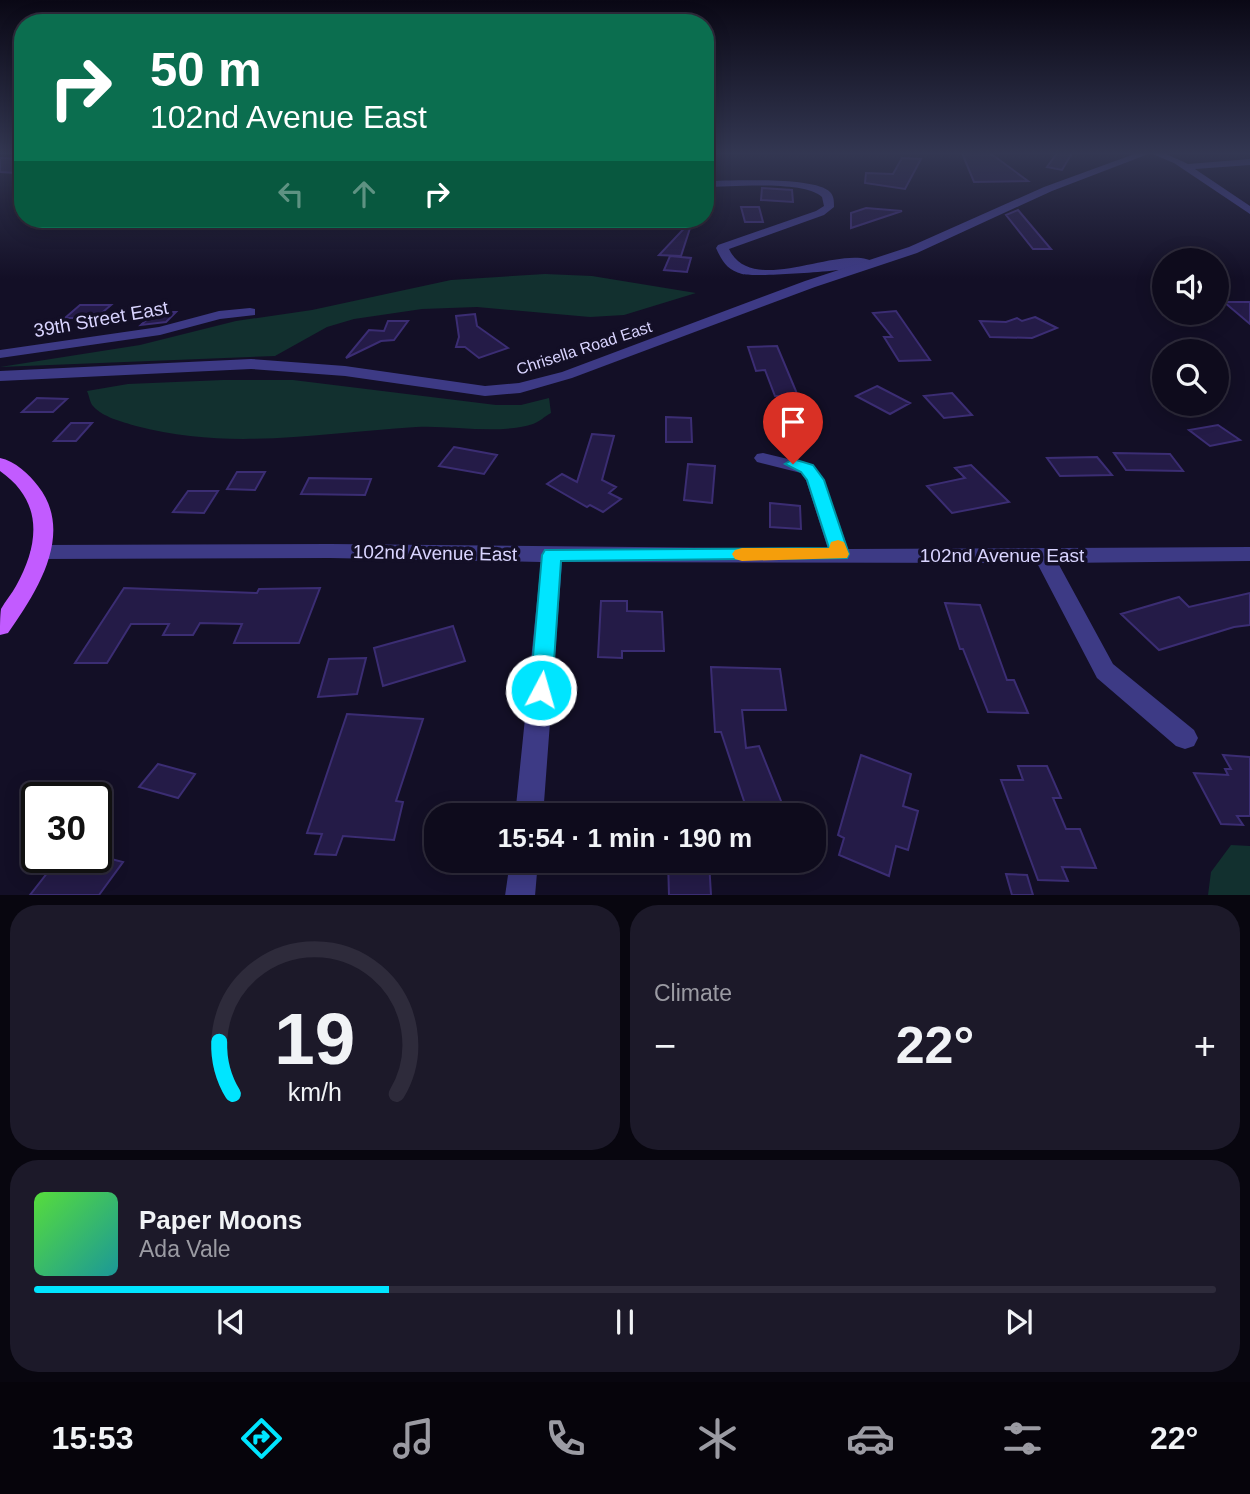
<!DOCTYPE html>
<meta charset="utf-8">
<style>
:root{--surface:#0e0b1c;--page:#1c1929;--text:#f1f3f6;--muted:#9b9ba3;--line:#2e2b3b;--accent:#00e5ff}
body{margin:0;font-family:Helvetica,sans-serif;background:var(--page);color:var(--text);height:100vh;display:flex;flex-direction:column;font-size:26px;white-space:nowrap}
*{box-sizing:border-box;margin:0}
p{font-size:23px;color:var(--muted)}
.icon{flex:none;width:38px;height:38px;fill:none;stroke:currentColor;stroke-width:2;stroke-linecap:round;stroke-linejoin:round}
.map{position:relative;height:895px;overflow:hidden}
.drawer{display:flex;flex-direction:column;gap:10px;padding:10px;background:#08060f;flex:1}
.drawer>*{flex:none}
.hud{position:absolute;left:14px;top:14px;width:700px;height:214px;border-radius:28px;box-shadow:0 4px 18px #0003,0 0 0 2px var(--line);background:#0b6e4f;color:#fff;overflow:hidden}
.tools{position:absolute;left:1152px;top:248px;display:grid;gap:14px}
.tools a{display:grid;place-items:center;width:77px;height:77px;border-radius:50%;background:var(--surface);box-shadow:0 4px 18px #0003,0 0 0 2px var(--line);font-size:35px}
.speed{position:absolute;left:21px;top:782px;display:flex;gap:14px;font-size:35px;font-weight:700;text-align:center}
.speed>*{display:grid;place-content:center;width:91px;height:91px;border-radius:50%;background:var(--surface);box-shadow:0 4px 18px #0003,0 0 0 2px var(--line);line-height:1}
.speed .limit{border:4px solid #111;border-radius:10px;background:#fff;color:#111}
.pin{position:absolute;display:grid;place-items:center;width:60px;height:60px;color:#fff;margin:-72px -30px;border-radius:50% 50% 50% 0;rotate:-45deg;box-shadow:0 0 7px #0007}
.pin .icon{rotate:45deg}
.me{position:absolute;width:77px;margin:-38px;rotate:6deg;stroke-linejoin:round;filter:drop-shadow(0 0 5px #0008)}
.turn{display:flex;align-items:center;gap:24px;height:147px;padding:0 21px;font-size:32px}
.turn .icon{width:91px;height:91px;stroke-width:2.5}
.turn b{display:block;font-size:49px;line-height:60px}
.lanes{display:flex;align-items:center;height:66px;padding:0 21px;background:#0003;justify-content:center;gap:35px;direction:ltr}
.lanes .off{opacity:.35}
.big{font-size:52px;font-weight:700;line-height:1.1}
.drawer .tile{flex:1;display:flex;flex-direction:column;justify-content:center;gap:10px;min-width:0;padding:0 24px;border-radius:28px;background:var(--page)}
.drawer .dial{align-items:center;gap:0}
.dial svg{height:182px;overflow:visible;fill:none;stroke:var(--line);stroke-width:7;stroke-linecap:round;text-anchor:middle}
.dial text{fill:var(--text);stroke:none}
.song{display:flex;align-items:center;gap:21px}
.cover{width:84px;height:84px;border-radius:10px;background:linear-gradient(135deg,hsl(110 70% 55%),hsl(180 70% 35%))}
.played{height:7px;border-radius:4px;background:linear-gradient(90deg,var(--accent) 30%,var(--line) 30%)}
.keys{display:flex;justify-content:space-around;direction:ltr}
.heat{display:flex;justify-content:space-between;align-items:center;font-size:38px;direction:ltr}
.drawer .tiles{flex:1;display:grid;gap:10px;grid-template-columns:1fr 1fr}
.tile:last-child{grid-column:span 2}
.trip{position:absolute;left:424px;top:803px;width:402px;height:70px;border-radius:28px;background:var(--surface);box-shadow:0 4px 18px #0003,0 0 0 2px var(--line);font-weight:700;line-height:70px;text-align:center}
.menu{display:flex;height:112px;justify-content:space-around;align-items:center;background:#06040b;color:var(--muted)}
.menu .icon{width:49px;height:49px}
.menu .selected{color:var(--accent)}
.menu b{font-size:32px;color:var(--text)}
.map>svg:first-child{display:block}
.green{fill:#12302f}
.building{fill:#241b47;stroke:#3b2d73;stroke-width:2}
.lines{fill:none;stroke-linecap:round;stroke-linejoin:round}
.minor{fill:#3d3a85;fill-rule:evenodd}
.tertiary{fill:#3d3a85;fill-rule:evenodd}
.primary{fill:#c25bff;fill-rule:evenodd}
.route{fill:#00e5ff;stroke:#0095a6;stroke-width:2}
.slow{fill:#f59e0b}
.labels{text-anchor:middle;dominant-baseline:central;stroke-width:7;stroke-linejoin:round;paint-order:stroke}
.far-street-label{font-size:16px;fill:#d9d4ff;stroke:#130f26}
.street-label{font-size:19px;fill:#d9d4ff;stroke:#130f26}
</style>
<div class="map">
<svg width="1250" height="896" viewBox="0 0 1250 896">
<rect width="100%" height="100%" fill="#130f26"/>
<path class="green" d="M 545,274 L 592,276 L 696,293 L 624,315 L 590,317 L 477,307 L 422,309 L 354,319 L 327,327 L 275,356 L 0,367 L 140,345 L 236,321 L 312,310 L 451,280 Z
M 223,380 L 293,380 L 496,405 L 521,405 L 549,398 L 551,413 C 545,416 539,422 533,424 C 497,435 453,425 416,427 C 320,433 230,451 136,426 C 123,422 102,417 93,406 C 90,403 89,395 87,391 L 128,384 Z
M 1231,845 L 1250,846 L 1250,895 L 1208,895 L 1211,872 Z"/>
<path class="building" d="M 962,153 L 990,153 L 1028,181 L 974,182 Z
M 1057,153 L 1072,153 L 1062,170 L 1047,167 Z
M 0,158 L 23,159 L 23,169 L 16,173 L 0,172 Z
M 902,158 L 921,159 L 905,189 L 865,183 L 866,173 L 893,174 Z
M 762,188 L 792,190 L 793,202 L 761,200 Z
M 741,207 L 759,207 L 763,222 L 745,222 Z
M 866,208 L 902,211 L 851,228 L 851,213 Z
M 1018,210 L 1051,249 L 1033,249 L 1006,215 Z
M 693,219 L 681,256 L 659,255 Z
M 670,256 L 691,258 L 687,272 L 664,270 Z
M 1224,302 L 1250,302 L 1250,324 Z
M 80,305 L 111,305 L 96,318 L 65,318 Z
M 896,311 L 930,360 L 899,361 L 884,337 L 892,337 L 873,313 Z
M 155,312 L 176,312 L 166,322 L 141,325 Z
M 475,314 L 477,326 L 508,348 L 479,358 L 465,347 L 456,347 L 459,337 L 456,316 Z
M 1035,317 L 1057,328 L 1032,338 L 990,337 L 980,321 L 1006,322 L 1017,318 L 1022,321 Z
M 388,321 L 408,321 L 394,340 L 381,341 L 346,358 L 369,330 L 384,331 Z
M 777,346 L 798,396 L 775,396 L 765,370 L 756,371 L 748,347 Z
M 877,386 L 910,403 L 890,414 L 856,396 Z
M 952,393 L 972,415 L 944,418 L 924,396 Z
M 37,398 L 67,399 L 53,412 L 22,412 Z
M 666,417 L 691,418 L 692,442 L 666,442 Z
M 807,422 L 814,441 L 778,442 L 772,423 Z
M 71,423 L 92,423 L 76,441 L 54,441 Z
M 1218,425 L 1240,440 L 1210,446 L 1189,430 Z
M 592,434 L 614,436 L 602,480 L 616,487 L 609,493 L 621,499 L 603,512 L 590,505 L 587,507 L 547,484 L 562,474 L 577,482 Z
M 454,447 L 497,455 L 484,474 L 439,466 Z
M 1114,453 L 1170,454 L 1183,471 L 1126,470 Z
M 1097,457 L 1112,475 L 1060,476 L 1047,458 Z
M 688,464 L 715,466 L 712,503 L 684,500 Z
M 971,465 L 1009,502 L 952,513 L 927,486 L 965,478 L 955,468 Z
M 237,472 L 265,472 L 255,490 L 227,489 Z
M 309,478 L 371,479 L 365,495 L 301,494 Z
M 188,491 L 218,491 L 204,513 L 173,512 Z
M 770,503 L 800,506 L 801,529 L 770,527 Z
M 124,588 L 257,593 L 259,589 L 320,588 L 299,643 L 234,643 L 242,624 L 200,623 L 193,635 L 163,635 L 169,624 L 131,624 L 107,663 L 75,663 Z
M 1250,593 L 1250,625 L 1234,627 L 1159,650 L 1121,614 L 1179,597 L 1189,607 Z
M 601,601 L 627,601 L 627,611 L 662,612 L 664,651 L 622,651 L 622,658 L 598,657 Z
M 945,603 L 980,605 L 1007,680 L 1014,680 L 1028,713 L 988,712 L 963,649 L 960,649 Z
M 453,626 L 465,661 L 383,686 L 374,648 Z
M 366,658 L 357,694 L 318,697 L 329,659 Z
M 711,667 L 780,669 L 786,710 L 742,710 L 746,748 L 759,746 L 787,816 L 749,816 L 721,732 L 715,732 Z
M 347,714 L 423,719 L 396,801 L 403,802 L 394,840 L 343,836 L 336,855 L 315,854 L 322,834 L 307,833 Z
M 861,755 L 911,774 L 903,806 L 918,811 L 908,850 L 896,846 L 889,876 L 839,855 L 844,838 L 838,835 Z
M 1223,755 L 1250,757 L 1250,816 L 1237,816 L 1243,825 L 1221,824 L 1194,773 L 1228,775 L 1225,769 L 1231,769 Z
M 158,764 L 195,774 L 178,798 L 139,787 Z
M 1018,766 L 1047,766 L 1061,798 L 1053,798 L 1066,829 L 1080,829 L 1096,868 L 1062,867 L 1068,881 L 1038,880 L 1001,780 L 1023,780 Z
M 96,855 L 123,862 L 99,895 L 30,895 L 59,858 L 96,858 Z
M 668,861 L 709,861 L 711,895 L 669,895 Z
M 1006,874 L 1027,875 L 1033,895 L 1012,895 Z"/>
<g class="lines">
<path class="minor" d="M 1150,153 L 1164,153 L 1188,164 L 1250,159 L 1250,165 L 1195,169 L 1250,206 L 1250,214 L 1174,163 Z
M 705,181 C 729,181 814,176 830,192 C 834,196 834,201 834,207 L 824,215 L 729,249 C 753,300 846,239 877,264 C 871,269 756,278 742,274 C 727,270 722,261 716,248 L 718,245 L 816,211 L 824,206 L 822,197 C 803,180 732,187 705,187 Z
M 250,308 L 255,309 L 255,315 L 220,319 L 160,335 L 0,358 L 0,350 L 159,327 L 219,311 Z
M 763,453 L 813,465 L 824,480 L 848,549 L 1250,547 L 1250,561 L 1058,563 L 1113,664 L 1194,730 L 1198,738 L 1194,746 L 1185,749 L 1176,746 L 1097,678 L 1037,563 L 562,562 L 543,816 L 515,816 L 541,562 L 330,558 L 40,559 L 33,557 L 30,552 L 33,547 L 40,545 L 330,544 L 828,549 L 806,480 L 801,473 L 757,462 L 754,458 L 757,454 Z
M 510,861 L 538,861 L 535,896 L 505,896 Z"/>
<path class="tertiary" d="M 1137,153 L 1151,153 L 1052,191 L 917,253 L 815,287 L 572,378 L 520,393 L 485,396 L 345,376 L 251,369 L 0,381 L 0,371 L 251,359 L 345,366 L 485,386 L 519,383 L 562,372 L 805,281 L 909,247 L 1044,187 Z"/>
<path class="primary" d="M 0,458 C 15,461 29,474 38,486 C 75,533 37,592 8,633 L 0,635 C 0,627 0,616 1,609 C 5,601 12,594 16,586 C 40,543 43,501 0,471 Z"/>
</g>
<linearGradient id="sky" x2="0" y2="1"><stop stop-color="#0a0815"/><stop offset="0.55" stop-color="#333752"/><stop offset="1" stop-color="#333752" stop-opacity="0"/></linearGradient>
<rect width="1250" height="279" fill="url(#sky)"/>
<path class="route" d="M 793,459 L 813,465 L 824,480 L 849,554 L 847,558 L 561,561 L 552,690 L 549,697 L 541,699 L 533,697 L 530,690 L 542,555 L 545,550 L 829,548 L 807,480 L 801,472 L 785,464 Z"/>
<path class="slow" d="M 838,540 L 844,542 L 849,554 L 847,558 L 742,561 L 735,559 L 732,554 L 735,550 L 742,548 L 829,548 L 831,542 Z"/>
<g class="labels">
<g class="far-street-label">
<text transform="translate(584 348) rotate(-18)">Chrisella Road East</text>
</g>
<g class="street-label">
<text transform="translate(101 319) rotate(-10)">39th Street East</text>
<text transform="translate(435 553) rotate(1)">102nd Avenue East</text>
<text x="1002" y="555">102nd Avenue East</text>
</g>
</g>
</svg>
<div class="tools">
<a><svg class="icon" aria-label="sound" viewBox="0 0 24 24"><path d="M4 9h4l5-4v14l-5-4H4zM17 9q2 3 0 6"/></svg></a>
<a><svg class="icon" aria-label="search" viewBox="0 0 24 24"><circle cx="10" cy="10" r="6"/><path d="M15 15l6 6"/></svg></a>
</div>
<div class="speed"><div class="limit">30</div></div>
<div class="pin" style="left:793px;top:464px;background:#d93025"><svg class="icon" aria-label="arrive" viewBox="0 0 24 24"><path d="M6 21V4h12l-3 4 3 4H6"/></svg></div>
<svg class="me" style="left:541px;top:690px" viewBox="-20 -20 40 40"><circle r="17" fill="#00e5ff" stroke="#fff" stroke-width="3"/><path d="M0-11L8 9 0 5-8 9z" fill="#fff"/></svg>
<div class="trip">15:54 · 1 min · 190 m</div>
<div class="hud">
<div class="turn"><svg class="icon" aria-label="right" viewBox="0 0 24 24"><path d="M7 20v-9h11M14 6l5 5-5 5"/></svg><div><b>50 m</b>102nd Avenue East</div></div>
<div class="lanes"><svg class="icon off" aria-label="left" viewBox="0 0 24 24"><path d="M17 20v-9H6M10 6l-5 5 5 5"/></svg><svg class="icon off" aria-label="ahead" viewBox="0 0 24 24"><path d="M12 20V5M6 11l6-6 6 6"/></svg><svg class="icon" aria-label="right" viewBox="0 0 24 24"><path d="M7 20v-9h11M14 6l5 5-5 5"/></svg></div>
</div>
</div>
<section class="drawer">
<div class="tiles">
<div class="tile dial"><svg viewBox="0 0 100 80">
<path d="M14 69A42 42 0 1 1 86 69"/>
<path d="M14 69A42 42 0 0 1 8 46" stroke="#00e5ff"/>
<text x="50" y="56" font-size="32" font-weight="700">19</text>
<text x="50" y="72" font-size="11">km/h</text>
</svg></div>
<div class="tile"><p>Climate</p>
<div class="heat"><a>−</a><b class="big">22°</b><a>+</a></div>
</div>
<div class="tile">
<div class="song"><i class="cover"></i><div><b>Paper Moons</b><p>Ada Vale</p></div></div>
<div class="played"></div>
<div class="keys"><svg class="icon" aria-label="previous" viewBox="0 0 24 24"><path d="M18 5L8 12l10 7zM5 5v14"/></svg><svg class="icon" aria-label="pause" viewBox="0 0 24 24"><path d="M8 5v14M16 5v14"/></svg><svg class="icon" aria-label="next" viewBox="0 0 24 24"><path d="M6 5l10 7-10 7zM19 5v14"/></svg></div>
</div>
</div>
</section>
<nav class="menu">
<b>15:53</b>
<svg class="icon selected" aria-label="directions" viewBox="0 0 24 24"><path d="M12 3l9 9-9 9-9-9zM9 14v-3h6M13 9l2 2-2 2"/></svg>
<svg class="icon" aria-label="music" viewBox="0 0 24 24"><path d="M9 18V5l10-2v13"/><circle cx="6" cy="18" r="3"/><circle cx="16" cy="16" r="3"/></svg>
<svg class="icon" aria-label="phone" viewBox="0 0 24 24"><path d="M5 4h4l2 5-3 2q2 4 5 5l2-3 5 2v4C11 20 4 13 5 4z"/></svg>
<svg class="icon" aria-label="climate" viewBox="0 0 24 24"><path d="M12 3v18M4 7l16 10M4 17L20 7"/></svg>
<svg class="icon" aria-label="car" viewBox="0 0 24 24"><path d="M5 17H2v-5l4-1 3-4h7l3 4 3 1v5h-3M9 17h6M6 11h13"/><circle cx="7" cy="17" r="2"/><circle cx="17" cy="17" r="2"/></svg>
<svg class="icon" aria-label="filters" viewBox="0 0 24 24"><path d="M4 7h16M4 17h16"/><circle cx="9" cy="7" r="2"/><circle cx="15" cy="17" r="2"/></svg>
<b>22°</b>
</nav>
